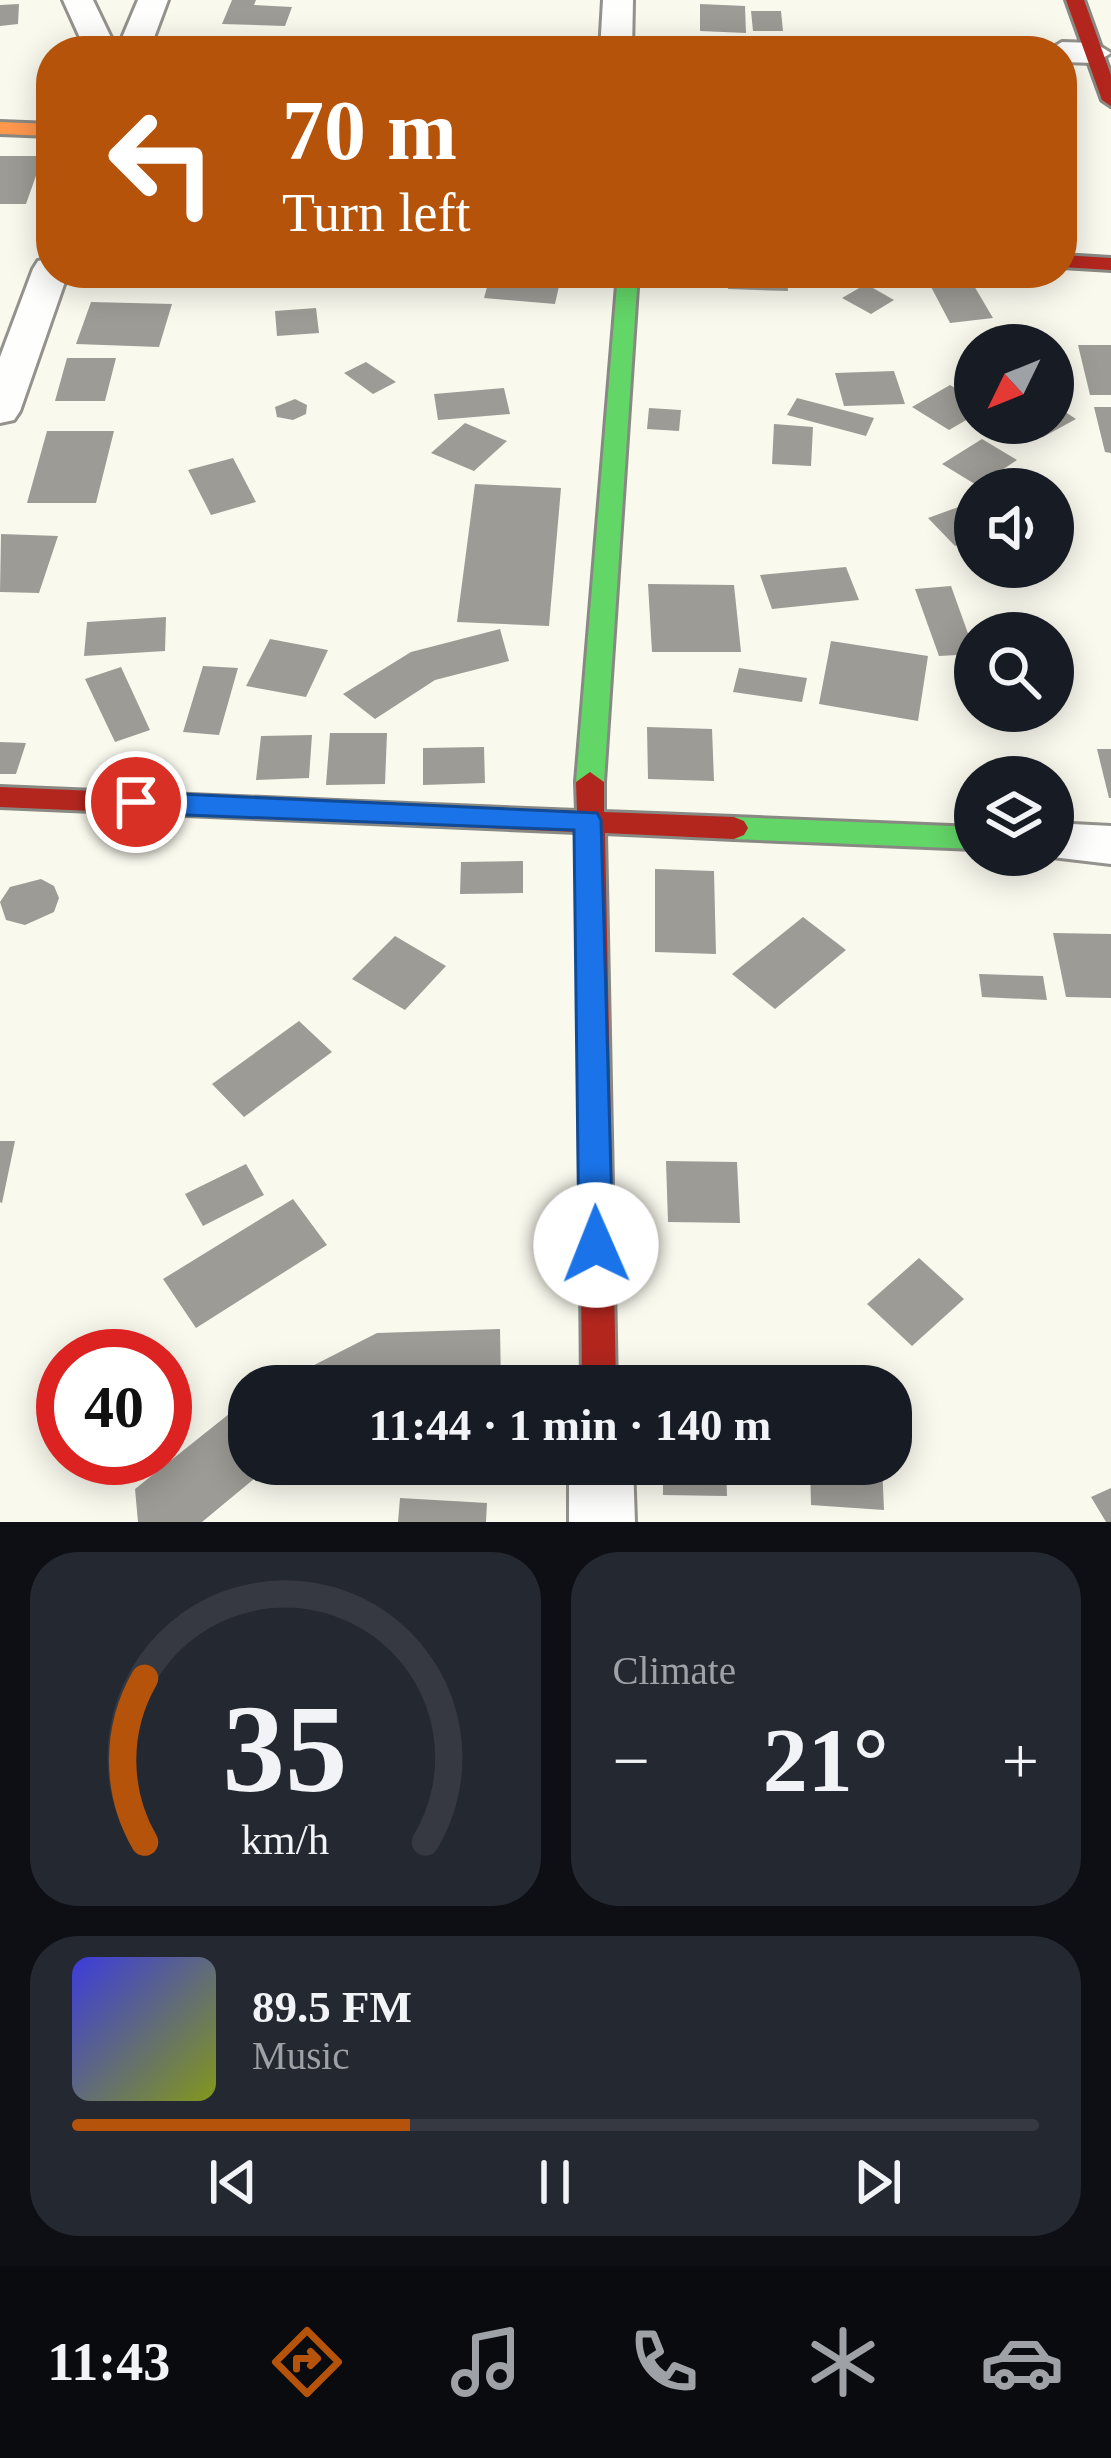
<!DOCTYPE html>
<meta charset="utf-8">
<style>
:root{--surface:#171b24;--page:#242831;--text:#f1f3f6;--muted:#9ea1a6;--line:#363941;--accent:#b45309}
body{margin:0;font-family:"Times New Roman",serif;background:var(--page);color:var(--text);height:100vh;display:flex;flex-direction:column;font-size:45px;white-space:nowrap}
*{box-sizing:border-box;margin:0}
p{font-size:39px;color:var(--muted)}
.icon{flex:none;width:66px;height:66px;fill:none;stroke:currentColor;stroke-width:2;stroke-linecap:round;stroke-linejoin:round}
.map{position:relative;height:1522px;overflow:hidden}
.side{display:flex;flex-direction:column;gap:30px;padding:30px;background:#0d0f14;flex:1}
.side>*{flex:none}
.hud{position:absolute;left:36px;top:36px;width:1041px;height:252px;border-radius:48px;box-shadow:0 6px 30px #0003;background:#b45309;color:#fff;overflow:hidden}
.needle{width:78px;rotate:227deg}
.fabs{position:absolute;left:954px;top:324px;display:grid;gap:24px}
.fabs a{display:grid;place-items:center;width:120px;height:120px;border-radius:50%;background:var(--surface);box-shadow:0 6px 30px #0003;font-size:60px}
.speed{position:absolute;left:36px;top:1329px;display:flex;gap:24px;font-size:60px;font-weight:700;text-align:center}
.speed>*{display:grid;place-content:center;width:156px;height:156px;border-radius:50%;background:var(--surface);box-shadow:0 6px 30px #0003;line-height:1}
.speed .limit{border:18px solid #d22;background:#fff;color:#111}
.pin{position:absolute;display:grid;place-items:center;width:102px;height:102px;color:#fff;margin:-51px;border:6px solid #fff;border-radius:50%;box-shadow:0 3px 12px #0007}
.me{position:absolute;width:132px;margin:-66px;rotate:359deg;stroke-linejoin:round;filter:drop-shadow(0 0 9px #0008)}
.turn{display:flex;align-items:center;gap:42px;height:252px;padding:0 48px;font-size:54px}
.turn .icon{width:156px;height:156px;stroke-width:2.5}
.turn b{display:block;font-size:84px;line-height:102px}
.big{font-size:90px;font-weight:600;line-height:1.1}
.side .card{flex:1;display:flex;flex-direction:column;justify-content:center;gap:18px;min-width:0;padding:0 42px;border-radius:48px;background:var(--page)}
.side .dial{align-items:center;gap:0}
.dial svg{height:312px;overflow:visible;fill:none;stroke:var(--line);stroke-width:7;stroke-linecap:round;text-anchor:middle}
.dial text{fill:var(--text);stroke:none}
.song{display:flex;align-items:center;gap:36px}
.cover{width:144px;height:144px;border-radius:18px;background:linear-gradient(135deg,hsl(240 70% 55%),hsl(70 70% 35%))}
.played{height:12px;border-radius:6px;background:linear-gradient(90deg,var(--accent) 35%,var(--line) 35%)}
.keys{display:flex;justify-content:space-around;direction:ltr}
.heat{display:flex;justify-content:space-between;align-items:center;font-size:66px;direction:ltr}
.side .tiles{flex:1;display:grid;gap:30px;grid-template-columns:1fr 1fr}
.card:last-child{grid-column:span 2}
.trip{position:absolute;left:228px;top:1365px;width:684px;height:120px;border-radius:48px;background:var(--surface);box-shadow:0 6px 30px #0003;font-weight:600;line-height:120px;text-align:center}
.dock{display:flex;height:192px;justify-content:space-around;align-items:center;background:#090b0e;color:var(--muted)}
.dock .icon{width:84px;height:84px}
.dock .active{color:var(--accent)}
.dock b{font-size:54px;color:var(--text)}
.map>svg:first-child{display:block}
.building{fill:#9c9b95}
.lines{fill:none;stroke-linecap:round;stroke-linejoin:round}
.street-casing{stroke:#93928d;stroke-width:6}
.fast-casing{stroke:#898984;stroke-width:6}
.slow-casing{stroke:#898984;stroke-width:6}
.jam-casing{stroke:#898984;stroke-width:6}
.street{fill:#fefefc;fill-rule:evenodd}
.fast{fill:#63d668;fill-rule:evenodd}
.slow{fill:#ff974d;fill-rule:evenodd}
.jam{fill:#b3261e;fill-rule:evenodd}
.route{fill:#1a73e8;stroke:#114b97;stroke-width:3}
</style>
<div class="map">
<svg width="1111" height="1522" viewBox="0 0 1111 1522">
<rect width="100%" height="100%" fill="#faf9ee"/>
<path class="building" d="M 232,0 L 256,0 L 254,5 L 292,7 L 285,26 L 222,24 Z
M 19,4 L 18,24 L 0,26 L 0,5 Z
M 700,4 L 745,6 L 746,33 L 700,31 Z
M 751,11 L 781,11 L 783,31 L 753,31 Z
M 0,156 L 43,156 L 26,204 L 0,204 Z
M 491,273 L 561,277 L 555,304 L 484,298 Z
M 727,273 L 787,273 L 788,291 L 728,289 Z
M 970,279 L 993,318 L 950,323 L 929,283 Z
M 866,284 L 894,300 L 871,314 L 842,298 Z
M 91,302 L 172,304 L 159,347 L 76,344 Z
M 316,308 L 319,333 L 277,336 L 275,311 Z
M 1078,345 L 1111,345 L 1111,395 L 1090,395 Z
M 67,358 L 116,358 L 105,401 L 55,401 Z
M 366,362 L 396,382 L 373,394 L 344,373 Z
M 894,371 L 905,404 L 844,406 L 835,373 Z
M 950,385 L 975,399 L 975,415 L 949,430 L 912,407 Z
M 504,388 L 510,414 L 438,420 L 434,394 Z
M 797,398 L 874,418 L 866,436 L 787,415 Z
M 295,399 L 307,405 L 306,414 L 293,420 L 277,417 L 275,407 Z
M 1053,404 L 1076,419 L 1043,437 L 1022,423 L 1053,423 Z
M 1094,407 L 1111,407 L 1111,453 L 1105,452 Z
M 649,408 L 681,410 L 679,431 L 647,429 Z
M 465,423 L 507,441 L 474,471 L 431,453 Z
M 774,424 L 813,427 L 811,466 L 772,464 Z
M 47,431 L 114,431 L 96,503 L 27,503 Z
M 982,439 L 1017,460 L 978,486 L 942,464 Z
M 233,458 L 256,502 L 211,515 L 188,470 Z
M 475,484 L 561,488 L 549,626 L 457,622 Z
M 975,501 L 975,539 L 955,546 L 928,518 Z
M 1,534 L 58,536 L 39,593 L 0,592 Z
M 846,567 L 859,600 L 772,609 L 760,575 Z
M 648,584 L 734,585 L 741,652 L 652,652 Z
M 951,586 L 975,653 L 975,654 L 939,656 L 915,589 Z
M 166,617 L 165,651 L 84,656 L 87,622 Z
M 500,629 L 509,661 L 435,680 L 375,719 L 343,694 L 411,652 Z
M 270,639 L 328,650 L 306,697 L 246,686 Z
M 831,641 L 928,656 L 918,721 L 819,704 Z
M 203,666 L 238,668 L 219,735 L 183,732 Z
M 121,667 L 150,730 L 115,742 L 85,679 Z
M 739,668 L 807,678 L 802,702 L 733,692 Z
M 647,727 L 712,729 L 714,781 L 648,779 Z
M 330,733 L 387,733 L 385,784 L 326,785 Z
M 312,735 L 309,778 L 256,780 L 261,736 Z
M 0,742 L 26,743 L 16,774 L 0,774 Z
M 484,747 L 485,783 L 423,785 L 423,748 Z
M 1097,749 L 1111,749 L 1111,798 L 1109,798 Z
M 523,861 L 523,893 L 460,894 L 461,862 Z
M 655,869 L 714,871 L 716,954 L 655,952 Z
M 41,879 L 54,886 L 59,898 L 54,912 L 25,925 L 6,920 L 0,902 L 10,887 Z
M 803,917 L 846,950 L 775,1009 L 732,974 Z
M 1053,933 L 1111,934 L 1111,998 L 1066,997 Z
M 395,936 L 446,966 L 405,1010 L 352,979 Z
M 979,974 L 1043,976 L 1047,1000 L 982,997 Z
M 299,1021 L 332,1052 L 244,1117 L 212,1084 Z
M 0,1141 L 15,1141 L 2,1203 L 0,1202 Z
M 666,1161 L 737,1162 L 740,1223 L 668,1222 Z
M 246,1164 L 264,1195 L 203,1226 L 185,1194 Z
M 293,1199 L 327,1245 L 196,1328 L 163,1279 Z
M 919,1258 L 964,1299 L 912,1346 L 867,1304 Z
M 500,1329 L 501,1386 L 273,1386 L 377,1333 Z
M 662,1373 L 723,1375 L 723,1386 L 662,1386 Z
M 249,1398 L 249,1464 L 272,1464 L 202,1522 L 138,1522 L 135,1489 Z
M 663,1464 L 726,1464 L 727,1496 L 663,1495 Z
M 810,1464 L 882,1464 L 884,1510 L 811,1505 Z
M 1111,1488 L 1111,1522 L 1106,1522 L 1091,1497 Z
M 400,1498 L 487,1503 L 486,1522 L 398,1522 Z"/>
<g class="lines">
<defs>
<path id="street" d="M 63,0 L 93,0 L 117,50 L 138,0 L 168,0 L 149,51 L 86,51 Z
M 603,0 L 633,0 L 632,51 L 600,51 Z
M 1062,42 L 1095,43 L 1111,53 L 1095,63 L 1062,62 L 1062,51 L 1047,51 Z
M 51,258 L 51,273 L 68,273 L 20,411 L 14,420 L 0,423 L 0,357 L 33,269 L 38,261 Z
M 1053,823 L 1111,826 L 1111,864 L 1035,855 L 1053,855 Z
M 569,1464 L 633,1464 L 635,1522 L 569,1522 Z"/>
<path id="fast" d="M 618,273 L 638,273 L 604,782 L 590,792 L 576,782 Z
M 734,817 L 975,827 L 975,849 L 734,839 L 724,835 L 720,828 L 724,821 Z"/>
<path id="slow" d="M 616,42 L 934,46 L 943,51 L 610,51 L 610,43 Z
M 0,122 L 51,124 L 51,136 L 0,134 Z"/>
<path id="jam" d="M 1066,0 L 1084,0 L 1111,75 L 1111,106 L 1102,100 Z
M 1062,255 L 1111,258 L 1111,270 L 1062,267 Z
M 590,772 L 604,782 L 604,812 L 734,817 L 744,821 L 748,828 L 744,835 L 734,839 L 605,833 L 616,1386 L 582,1386 L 577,832 L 0,807 L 0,787 L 577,811 L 576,782 Z"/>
</defs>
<use href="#street" class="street-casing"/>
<use href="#fast" class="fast-casing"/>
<use href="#slow" class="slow-casing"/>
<use href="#jam" class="jam-casing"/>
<use href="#street" class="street"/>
<use href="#fast" class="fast"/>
<use href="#slow" class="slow"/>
<use href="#jam" class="jam"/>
</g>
<path class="route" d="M 136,792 L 597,813 L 601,820 L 613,1245 L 608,1255 L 596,1260 L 584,1255 L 579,1245 L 574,830 L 136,813 L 122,802 Z"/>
</svg>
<div class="fabs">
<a><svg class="needle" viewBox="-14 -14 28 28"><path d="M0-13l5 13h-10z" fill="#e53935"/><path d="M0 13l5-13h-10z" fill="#9ea1a6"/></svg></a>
<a><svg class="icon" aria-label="sound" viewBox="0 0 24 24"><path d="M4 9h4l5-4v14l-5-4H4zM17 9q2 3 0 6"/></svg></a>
<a><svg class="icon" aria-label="search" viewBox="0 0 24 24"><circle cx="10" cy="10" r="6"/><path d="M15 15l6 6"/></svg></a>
<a><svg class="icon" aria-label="layers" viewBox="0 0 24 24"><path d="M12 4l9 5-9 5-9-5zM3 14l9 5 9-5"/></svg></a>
</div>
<div class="speed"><div class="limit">40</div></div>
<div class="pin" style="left:136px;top:802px;background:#d93025"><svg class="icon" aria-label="arrive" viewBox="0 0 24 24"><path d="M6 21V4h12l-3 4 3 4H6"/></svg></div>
<svg class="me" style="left:596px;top:1245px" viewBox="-20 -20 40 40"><circle r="19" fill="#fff"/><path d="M0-13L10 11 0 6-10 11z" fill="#1a73e8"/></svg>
<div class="trip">11:44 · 1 min · 140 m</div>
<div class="hud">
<div class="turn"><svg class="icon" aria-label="left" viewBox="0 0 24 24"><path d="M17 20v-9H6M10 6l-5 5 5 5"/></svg><div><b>70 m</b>Turn left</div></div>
</div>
</div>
<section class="side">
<div class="tiles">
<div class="card dial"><svg viewBox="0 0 100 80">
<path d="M14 69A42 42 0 1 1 86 69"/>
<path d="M14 69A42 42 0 0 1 14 27" stroke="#b45309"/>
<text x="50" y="56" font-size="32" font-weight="700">35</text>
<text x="50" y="72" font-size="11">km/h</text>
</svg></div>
<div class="card"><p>Climate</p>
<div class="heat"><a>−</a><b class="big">21°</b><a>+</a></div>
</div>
<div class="card">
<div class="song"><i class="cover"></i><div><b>89.5 FM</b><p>Music</p></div></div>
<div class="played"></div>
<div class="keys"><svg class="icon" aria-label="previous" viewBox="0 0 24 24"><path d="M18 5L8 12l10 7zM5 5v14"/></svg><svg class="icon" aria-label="pause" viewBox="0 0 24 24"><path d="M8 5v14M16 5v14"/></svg><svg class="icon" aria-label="next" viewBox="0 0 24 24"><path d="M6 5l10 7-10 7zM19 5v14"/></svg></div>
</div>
</div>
</section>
<nav class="dock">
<b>11:43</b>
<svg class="icon active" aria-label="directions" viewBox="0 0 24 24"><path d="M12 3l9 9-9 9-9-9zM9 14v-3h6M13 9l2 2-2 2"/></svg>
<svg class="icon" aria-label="music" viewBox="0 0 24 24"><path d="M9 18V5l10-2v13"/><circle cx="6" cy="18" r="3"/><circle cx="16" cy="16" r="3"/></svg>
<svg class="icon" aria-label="phone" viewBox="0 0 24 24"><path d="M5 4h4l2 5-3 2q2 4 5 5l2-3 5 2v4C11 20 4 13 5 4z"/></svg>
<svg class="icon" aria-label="climate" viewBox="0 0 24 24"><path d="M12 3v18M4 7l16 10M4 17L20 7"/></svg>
<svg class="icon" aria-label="car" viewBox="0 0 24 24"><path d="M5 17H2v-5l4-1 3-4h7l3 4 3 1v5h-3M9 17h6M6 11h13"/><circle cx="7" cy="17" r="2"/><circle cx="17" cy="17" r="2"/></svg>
</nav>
